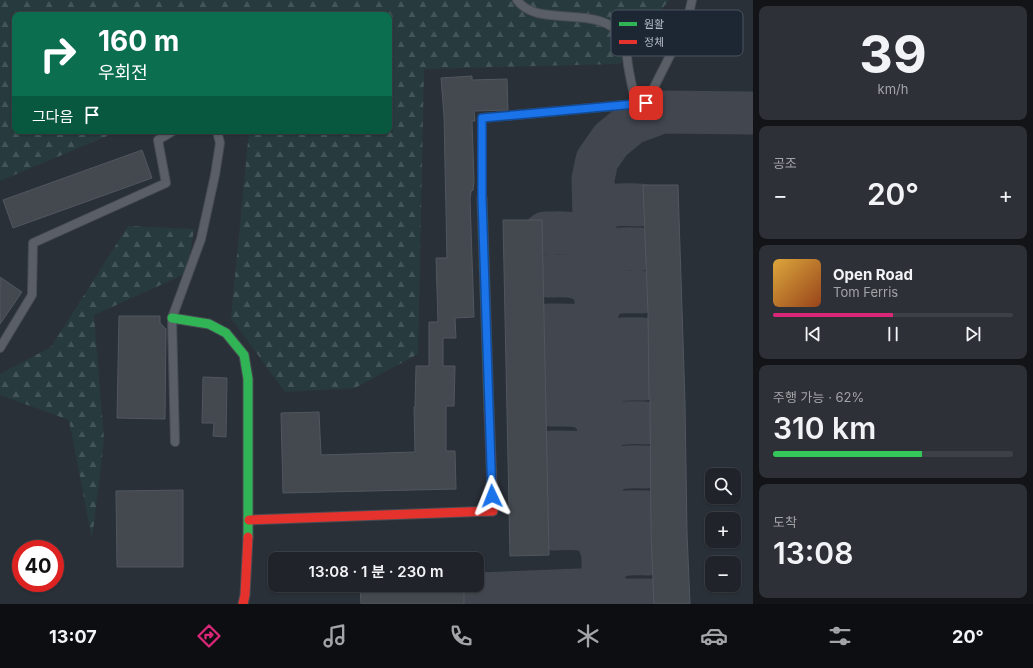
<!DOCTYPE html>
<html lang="ko">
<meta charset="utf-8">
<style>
:root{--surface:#20242a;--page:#2d3036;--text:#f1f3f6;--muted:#a2a4a8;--line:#3d4147;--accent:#db2777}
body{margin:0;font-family:Inter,"Noto Sans KR",sans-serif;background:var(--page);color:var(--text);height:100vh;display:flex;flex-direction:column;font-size:15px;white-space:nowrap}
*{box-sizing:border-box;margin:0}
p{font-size:13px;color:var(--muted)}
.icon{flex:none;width:22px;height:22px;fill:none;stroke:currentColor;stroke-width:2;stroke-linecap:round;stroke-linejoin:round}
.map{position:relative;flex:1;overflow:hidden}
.sheet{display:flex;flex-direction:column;gap:6px;padding:6px;background:#121417;width:280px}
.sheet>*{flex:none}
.guide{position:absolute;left:12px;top:12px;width:380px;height:122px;border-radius:8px;box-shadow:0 1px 3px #0004,0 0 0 1px var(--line);background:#0b6e4f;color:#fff;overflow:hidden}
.fabs{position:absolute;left:705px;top:468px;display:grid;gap:8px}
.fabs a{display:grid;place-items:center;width:36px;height:36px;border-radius:8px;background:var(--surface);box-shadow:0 1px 3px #0004,0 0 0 1px var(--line);font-size:20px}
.speed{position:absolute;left:12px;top:540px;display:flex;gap:8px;font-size:20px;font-weight:700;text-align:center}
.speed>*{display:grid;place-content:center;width:52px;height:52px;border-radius:50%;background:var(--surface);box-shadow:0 1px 3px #0004,0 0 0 1px var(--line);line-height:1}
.speed .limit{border:6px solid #d22;background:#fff;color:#111}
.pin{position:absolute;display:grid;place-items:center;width:34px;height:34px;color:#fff;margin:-17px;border-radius:8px;box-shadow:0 2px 6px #0006}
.me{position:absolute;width:44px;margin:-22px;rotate:358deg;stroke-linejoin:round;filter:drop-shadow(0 0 3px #0008)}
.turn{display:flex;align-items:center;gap:14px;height:84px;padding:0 20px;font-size:18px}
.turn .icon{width:52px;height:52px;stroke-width:2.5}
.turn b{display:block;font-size:28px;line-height:34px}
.then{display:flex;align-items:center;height:38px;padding:0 20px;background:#0003;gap:8px;font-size:15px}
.big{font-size:30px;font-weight:600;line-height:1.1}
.sheet .card{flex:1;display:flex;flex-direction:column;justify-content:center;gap:6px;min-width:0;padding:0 14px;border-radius:8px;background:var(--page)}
.sheet .dial{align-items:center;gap:0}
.dial b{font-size:52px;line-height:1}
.song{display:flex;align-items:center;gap:12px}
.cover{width:48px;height:48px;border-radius:6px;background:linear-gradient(135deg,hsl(40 70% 55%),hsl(20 70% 35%))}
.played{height:4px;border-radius:2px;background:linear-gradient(90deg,var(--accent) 50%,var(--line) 50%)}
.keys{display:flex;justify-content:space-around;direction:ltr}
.heat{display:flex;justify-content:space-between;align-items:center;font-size:22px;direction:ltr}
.charge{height:6px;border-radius:3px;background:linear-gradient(90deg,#34c759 62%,var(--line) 0)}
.trip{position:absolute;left:268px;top:552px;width:216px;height:40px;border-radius:8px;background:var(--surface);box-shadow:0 1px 3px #0004,0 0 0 1px var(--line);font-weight:600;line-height:40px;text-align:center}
.menu{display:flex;height:64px;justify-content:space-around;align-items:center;background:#0d0e11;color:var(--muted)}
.menu .icon{width:28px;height:28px}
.menu .on{color:var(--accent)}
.menu b{font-size:18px;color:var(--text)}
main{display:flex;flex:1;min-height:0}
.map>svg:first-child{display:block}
.forest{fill:url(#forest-firs)}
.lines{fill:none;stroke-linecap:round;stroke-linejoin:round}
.taxiway{stroke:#42464e;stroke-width:43}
.building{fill:#444950;stroke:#52575f}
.lane-casing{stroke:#484c53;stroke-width:10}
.fast-casing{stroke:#484c53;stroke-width:11}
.jam-casing{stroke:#484c53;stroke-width:11}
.lane{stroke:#5a5e66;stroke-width:8}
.fast{stroke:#30b455;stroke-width:9}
.jam{stroke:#e5322d;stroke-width:9}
.route-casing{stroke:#114b97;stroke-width:10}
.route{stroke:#1a73e8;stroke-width:7}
.key{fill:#1d2633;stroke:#4a5360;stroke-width:1}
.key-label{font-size:11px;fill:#b4bcc9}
</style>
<main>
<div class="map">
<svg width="753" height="604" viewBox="0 0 753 604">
<defs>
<pattern id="forest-firs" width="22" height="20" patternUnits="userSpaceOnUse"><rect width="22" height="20" fill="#273a3e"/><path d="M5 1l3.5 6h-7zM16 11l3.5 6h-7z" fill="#445559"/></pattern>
</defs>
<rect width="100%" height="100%" fill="#2a3038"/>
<path class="forest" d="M 0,0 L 669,0 L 619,64 L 424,69 L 418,354 L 355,388 L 285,392 L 231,318 L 249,131 L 389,131 L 389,15 L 15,15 L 15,131 L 119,131 L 0,181 Z
M 128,226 L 194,229 L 187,273 L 94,315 L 104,440 L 92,539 L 69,420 L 0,395 L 0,374 L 51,347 Z"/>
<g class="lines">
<path class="taxiway" d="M 594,226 C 596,222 597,216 600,212 C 610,202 628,205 640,205
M 545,233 C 572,233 589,229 595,261
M 595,270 C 597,266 598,260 602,256 C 611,247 629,249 641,249
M 547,276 C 563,276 585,273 594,291 C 595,294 596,300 596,304
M 597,313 C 604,288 620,292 642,292
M 548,325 C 574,325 592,322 598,353
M 598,361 C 599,357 600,352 602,349 C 609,336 631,339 644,339
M 549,365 C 575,365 593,362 598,393
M 599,401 C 606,376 623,379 645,379
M 550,405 C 577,405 594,402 600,433
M 600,444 C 601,440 602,435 605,432 C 613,420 633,423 646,423
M 551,452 C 577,452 595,449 601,480
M 601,489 C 603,484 604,478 607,474 C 617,465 635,467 647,467
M 553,490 C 569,490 591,487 600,505 C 601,509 602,514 602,518
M 553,529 C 580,528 597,525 603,556
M 603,533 C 604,529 605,524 607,520 C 616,509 636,512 648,512
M 604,575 C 605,571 606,566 608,563 C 617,551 637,554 649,554
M 478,594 L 604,589
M 604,604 L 593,179 L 597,160 L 611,140 L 632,123 L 662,112 L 753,113
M 615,604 L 627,600 L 650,600"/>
</g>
<path class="building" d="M 472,76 L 472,80 L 507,79 L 508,110 L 474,111 L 475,121 L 472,121 L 474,181 L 473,190 L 471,192 L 470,198 L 474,317 L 455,318 L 456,338 L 443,338 L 443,366 L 455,366 L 454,406 L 446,406 L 446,451 L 455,451 L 456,489 L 283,493 L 281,413 L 319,412 L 321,455 L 415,452 L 414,407 L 415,407 L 416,366 L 429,366 L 429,322 L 438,322 L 436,258 L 447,258 L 444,116 L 441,78 Z
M 142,150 L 152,178 L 13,228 L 3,200 Z
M 643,185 L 678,185 L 685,403 L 687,533 L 690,604 L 654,604 L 651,534 L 650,399 L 649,399 L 648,313 Z
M 503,220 L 542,220 L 549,555 L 510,556 Z
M 0,277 L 22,292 L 0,324 Z
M 119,316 L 160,316 L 160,323 L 166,329 L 165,419 L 117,418 Z
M 203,377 L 227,378 L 226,437 L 213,436 L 214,423 L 202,423 Z
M 183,490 L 183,567 L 117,567 L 116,491 Z
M 360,585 L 464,585 L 464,604 L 361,604 Z"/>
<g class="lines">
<defs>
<path id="lane" d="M 517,0 C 538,30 601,2 623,38 C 626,43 627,58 628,65 C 630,78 633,91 636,104
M 482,197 L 482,118 L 646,103 L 687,22 L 692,0
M 0,348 L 32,295 L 33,243 L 166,183 L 158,140 L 173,131
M 175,442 L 172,318 L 201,239 L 215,175 L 220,143 L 217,131"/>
<path id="fast" d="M 482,198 L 489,410
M 172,318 L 209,324 L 226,333 L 244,355 L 248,379 L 248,537"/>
<path id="jam" d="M 249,520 L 493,511 L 489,410
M 243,604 L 245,595 L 248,537"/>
</defs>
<use href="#lane" class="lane-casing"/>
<use href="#fast" class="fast-casing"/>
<use href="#jam" class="jam-casing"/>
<use href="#lane" class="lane"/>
<use href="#fast" class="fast"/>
<use href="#jam" class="jam"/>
</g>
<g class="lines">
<defs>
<path id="route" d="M 492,496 L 482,198 L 482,118 L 646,103"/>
</defs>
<use href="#route" class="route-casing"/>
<use href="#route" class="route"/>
</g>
<rect x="611" y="10" width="132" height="46" rx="6" class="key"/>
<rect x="619" y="22" width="18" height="4" fill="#30b455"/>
<rect x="619" y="40" width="18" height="4" fill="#e5322d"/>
<g class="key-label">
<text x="644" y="28">원활</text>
<text x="644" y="46">정체</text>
</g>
</svg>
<div class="fabs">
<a><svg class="icon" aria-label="search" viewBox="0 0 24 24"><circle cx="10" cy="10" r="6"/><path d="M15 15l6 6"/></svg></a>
<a>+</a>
<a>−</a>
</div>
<div class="speed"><div class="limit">40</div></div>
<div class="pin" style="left:646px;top:103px;background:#d93025"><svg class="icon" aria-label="arrive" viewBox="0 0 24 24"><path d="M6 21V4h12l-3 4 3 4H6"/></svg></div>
<svg class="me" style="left:492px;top:496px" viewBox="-20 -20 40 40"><path d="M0-17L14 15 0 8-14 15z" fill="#1a73e8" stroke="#fff" stroke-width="4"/></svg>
<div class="trip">13:08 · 1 분 · 230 m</div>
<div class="guide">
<div class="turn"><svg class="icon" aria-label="right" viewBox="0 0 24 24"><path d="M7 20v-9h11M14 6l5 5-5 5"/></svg><div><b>160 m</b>우회전</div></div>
<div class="then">그다음<svg class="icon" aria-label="arrive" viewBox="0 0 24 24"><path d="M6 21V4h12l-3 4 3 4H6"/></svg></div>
</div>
</div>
<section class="sheet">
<div class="card dial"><b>39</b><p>km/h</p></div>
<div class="card"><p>공조</p>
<div class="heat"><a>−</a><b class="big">20°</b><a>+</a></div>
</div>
<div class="card">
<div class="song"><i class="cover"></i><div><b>Open Road</b><p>Tom Ferris</p></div></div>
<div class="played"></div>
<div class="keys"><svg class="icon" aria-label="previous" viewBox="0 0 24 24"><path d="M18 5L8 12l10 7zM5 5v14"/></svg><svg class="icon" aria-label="pause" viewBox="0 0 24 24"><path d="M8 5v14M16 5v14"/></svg><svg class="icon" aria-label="next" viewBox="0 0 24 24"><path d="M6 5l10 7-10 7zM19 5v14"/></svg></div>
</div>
<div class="card"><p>주행 가능 · 62%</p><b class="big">310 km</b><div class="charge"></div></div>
<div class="card"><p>도착</p><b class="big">13:08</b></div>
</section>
</main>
<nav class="menu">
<b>13:07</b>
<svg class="icon on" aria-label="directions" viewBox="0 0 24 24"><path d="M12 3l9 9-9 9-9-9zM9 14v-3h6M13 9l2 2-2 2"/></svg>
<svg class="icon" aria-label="music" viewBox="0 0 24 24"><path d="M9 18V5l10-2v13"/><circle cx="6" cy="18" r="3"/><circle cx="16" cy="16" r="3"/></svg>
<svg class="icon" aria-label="phone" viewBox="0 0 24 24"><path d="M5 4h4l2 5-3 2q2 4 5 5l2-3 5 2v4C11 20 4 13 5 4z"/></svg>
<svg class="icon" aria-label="climate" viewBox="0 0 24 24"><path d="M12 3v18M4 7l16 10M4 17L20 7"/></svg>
<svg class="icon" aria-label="car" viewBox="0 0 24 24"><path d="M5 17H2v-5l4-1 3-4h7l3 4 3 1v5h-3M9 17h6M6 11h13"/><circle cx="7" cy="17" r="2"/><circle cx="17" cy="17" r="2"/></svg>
<svg class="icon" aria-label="filters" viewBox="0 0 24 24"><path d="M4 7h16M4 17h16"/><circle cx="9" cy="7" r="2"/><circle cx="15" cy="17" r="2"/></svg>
<b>20°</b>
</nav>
